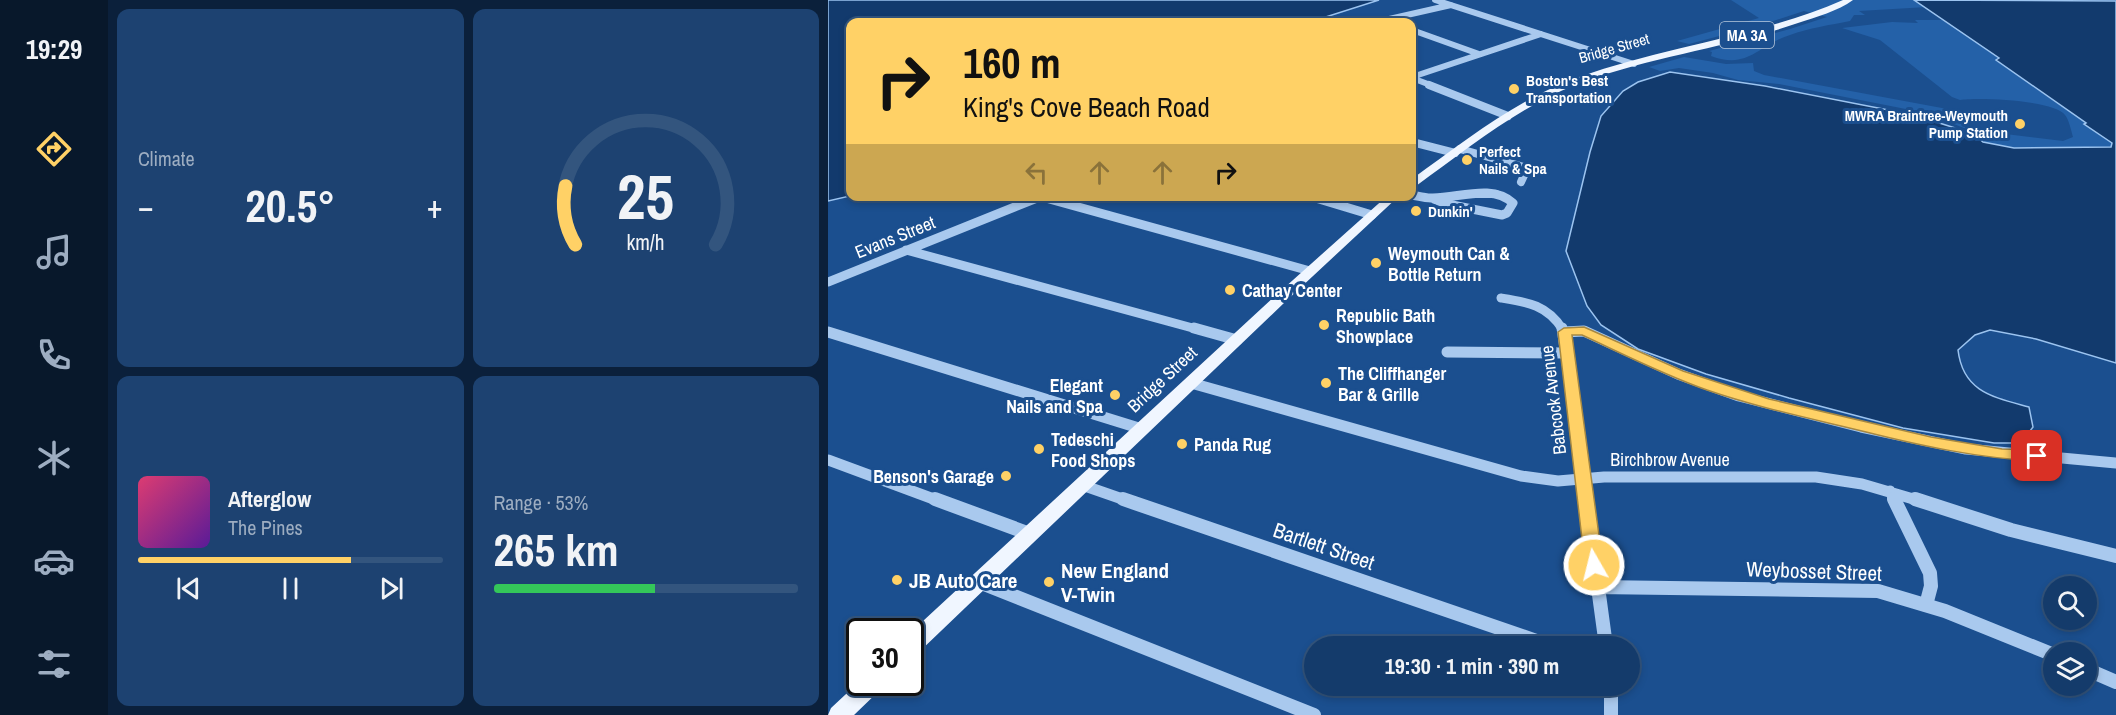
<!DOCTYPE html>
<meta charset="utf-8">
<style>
:root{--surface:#143b6b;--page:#1d4271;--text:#f1f3f6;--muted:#9dadc1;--line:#33557e;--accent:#ffd166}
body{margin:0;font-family:"Archivo Narrow",sans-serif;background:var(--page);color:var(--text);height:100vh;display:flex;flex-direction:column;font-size:22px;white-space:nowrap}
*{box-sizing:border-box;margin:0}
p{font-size:20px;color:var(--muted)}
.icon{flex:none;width:33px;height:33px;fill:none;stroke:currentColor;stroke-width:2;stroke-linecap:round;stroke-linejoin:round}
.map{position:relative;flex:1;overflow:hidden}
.panel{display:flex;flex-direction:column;gap:9px;padding:9px;background:#0b203b;width:720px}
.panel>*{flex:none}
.top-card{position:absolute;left:18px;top:18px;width:570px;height:183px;border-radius:12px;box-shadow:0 3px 9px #0003,0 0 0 2px var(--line);background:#ffd166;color:#111;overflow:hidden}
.controls{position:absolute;left:1215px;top:576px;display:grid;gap:12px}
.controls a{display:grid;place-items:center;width:54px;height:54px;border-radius:50%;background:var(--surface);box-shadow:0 3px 9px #0003,0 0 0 2px var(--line);font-size:30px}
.speed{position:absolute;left:18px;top:618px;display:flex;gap:12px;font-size:30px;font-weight:700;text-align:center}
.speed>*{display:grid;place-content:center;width:78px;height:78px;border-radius:50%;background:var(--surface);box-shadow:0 3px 9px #0003,0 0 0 2px var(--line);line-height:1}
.speed .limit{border:3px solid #111;border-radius:9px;background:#fff;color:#111}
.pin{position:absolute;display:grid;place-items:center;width:51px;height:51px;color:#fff;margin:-26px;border-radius:12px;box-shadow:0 3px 9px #0006}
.me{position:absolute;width:66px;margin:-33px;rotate:352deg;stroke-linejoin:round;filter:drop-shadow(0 0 4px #0008)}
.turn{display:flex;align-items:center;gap:21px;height:126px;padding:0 18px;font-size:27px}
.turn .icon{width:78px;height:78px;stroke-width:2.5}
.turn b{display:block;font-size:42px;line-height:51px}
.lanes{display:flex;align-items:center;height:57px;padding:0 18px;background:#0003;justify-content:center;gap:30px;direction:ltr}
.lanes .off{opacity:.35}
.big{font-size:45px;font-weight:800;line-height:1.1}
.panel .tile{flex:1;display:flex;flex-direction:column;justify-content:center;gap:9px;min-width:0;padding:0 21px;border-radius:12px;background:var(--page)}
.panel .dial{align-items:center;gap:0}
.dial svg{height:156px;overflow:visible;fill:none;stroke:var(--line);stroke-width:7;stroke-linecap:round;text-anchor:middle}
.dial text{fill:var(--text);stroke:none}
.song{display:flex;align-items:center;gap:18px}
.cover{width:72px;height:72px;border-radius:9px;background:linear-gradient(135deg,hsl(340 70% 55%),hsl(270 70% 35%))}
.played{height:6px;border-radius:3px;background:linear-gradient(90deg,var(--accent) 70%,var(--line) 70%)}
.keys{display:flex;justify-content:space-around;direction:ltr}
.heat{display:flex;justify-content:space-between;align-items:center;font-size:33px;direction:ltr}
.charge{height:9px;border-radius:4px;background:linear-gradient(90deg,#34c759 53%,var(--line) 0)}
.panel .tiles{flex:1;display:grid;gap:9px;grid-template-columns:repeat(2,1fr)}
.trip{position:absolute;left:476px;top:636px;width:336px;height:60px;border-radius:30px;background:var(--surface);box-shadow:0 3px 9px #0003,0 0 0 2px var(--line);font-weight:800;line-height:60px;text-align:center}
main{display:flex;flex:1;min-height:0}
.dock{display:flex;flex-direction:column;width:108px;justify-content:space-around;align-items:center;background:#08182b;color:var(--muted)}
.dock .icon{width:42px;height:42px}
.dock .active{color:var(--accent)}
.dock b{font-size:27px;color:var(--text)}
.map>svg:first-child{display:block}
.green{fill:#2461a8}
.water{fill:#123a6d;stroke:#9cc4f0;stroke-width:1.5}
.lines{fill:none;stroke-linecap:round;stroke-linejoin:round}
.minor-far4{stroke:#a9c9ee;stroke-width:6}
.minor-far3{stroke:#a9c9ee;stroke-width:8}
.minor-far2{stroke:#a9c9ee;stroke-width:9}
.minor-far1{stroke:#a9c9ee;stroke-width:11}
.minor{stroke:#a9c9ee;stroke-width:14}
.major{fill:#f0f6ff;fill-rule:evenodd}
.route{fill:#ffd166;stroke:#a68842;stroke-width:1.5}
.poi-dot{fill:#ffd166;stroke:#1b4f8f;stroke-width:2}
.labels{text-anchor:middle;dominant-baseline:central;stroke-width:6;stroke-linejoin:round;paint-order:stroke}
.far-street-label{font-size:15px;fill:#fff;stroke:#1b4f8f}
.far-poi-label{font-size:15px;font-weight:bold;fill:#fff;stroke:#1b4f8f;text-anchor:start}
.shield{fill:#1b4f8f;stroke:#bbcadd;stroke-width:1.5}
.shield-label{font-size:16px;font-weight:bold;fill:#fff}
.street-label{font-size:18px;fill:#fff;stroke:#1b4f8f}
.poi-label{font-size:18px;font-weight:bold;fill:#fff;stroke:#1b4f8f;text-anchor:start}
.near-street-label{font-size:21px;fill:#fff;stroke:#1b4f8f}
.near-poi-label{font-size:21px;font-weight:bold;fill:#fff;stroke:#1b4f8f;text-anchor:start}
</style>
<main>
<nav class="dock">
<b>19:29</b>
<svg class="icon active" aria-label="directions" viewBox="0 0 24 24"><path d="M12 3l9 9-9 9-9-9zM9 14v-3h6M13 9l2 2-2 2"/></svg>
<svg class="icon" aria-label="music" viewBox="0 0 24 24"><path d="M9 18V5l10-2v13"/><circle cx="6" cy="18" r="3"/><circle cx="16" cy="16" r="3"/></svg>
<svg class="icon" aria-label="phone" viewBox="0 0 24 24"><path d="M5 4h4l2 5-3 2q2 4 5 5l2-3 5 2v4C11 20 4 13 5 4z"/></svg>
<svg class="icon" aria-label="climate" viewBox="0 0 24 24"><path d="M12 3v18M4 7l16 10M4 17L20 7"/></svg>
<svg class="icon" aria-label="car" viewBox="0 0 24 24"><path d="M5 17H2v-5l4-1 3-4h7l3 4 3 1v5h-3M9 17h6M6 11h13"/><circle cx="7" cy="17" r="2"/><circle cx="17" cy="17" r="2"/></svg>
<svg class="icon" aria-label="filters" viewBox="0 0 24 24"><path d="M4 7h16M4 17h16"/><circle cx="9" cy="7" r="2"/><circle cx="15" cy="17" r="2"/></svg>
</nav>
<section class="panel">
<div class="tiles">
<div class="tile"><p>Climate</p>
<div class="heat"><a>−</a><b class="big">20.5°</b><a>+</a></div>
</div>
<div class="tile dial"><svg viewBox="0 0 100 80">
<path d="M14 69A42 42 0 1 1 86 69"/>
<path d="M14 69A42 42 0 0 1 9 39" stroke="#ffd166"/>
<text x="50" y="56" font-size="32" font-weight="700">25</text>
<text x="50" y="72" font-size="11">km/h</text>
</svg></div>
<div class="tile">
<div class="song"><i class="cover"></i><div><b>Afterglow</b><p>The Pines</p></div></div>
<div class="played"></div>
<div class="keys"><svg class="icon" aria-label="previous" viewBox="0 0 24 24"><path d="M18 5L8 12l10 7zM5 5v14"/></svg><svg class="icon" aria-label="pause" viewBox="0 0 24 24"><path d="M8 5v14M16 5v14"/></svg><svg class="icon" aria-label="next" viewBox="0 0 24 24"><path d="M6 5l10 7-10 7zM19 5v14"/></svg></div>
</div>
<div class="tile"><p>Range · 53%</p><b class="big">265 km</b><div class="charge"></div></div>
</div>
</section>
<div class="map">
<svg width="1288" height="715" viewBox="0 0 1288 715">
<rect width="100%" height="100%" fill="#1b4f8f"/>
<path class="green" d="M 903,0 L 1086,0 L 1099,7 L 1031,11 L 1037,15 L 1026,15 L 1022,21 C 1002,25 981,28 962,35 C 930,45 921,70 883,56 L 884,52 L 881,51 L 962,29 L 999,17 L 976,11 L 933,25 L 861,44 L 849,41 L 931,18 Z
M 1087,20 L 1117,20 L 1171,58 L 1169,61 L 1258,123 L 1257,125 L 1284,143 L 1283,147 C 1244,147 1181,157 1146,137 L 1146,132 L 1098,113 L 951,84 L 910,80 L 885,73 L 851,68 L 832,71 L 821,67 L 856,57 L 898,64 L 925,63 L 926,71 L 936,75 L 1130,111 L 1135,123 L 1153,131 L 1235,141 L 1245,137 C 1243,130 1241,120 1237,115 C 1227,100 1149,97 1132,100 L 1124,97 L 1052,40 L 1014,28 L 1064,22 L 1090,23 Z"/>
<path class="water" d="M 0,0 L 551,0 L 482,22 L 22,22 L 22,196 L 0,201 Z
M 1086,0 L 1288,1 L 1288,363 L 1208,339 L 1162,330 L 1147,335 L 1130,350 C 1135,392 1165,397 1201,407 L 1205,427 L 1193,443 L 1166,443 L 1075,428 L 961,398 L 878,374 L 810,349 L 773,325 L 759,306 L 738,251 L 762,152 L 773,116 L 795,91 L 810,82 L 842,72 L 937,86 L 1086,115 L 1146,134 L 1155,142 L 1186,148 L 1283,147 L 1284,143 L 1256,124 L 1258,123 L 1168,60 L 1171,58 Z"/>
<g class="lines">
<path class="minor-far4" d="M 607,0 L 806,64
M 548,22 L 623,5
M 584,30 L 651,54
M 584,77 L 713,34
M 584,78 L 605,86"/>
<path class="minor-far3" d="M 601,85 L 680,116
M 584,142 L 627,153
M 632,149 L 696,167 L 698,171 L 693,182
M 639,194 L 668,194"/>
<path class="minor-far2" d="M 584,195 C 590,196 596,198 603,198 C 629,199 663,183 685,203 L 679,213 L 674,215 L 619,204 L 606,199
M 481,196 L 544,215
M 214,197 L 482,271
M 78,250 L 372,330
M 0,282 L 214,196
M 673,298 C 699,302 720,305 735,330"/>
<path class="minor-far1" d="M 366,328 L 409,340
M 734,328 L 759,501
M 0,332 L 314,429
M 736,332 L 756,331 L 850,374 L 911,396 L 1033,427 L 1138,449 L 1288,463
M 619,352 L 739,353
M 363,383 L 693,476 L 730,481 L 776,477 L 988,477 L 1034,484 L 1092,501
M 0,460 L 111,501
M 254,485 L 300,501
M 1062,491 L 1067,501"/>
<path class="minor" d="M 107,499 L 202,534
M 295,499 L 723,646
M 758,499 L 778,646
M 1066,499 L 1102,573 L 1103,586 L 1098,605
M 1087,499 L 1183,530 L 1288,556
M 151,582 L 486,715
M 769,587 L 1050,591 L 1117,611 L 1226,655
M 1258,669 L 1288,682
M 783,686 L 783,715"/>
<path class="major" d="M 1015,0 L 1025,0 C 1010,11 988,17 970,23 C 901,47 827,56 758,81 C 695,103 642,147 588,186 L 584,187 L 584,179 C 637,141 689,99 751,77 C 838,46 930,37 1015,0 Z
M 559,196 L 571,196 L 456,303 L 90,653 L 82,656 L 82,633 L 446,297 Z
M 32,681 L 32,682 L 56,682 L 53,689 L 26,715 L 0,715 L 3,708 Z"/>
</g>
<path class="route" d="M 756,327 L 855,371 L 941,399 L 1103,437 L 1174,449 L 1209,450 L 1214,452 L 1216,456 L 1214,459 L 1209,461 C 1150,458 1094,446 1038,432 C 985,419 931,408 879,390 C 836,375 795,354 754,335 L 744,335 L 775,565 L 772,570 L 766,572 L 760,570 L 757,565 L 730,332 L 736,328 Z"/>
<g class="poi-dot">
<circle cx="686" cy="89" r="6"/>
<circle cx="1192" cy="124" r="6"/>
<circle cx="639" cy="160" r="6"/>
<circle cx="588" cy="211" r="6"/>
<circle cx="548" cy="263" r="6"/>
<circle cx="402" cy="290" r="6"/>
<circle cx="496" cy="325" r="6"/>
<circle cx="498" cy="383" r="6"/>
<circle cx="287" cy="395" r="6"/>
<circle cx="354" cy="444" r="6"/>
<circle cx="211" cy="449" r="6"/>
<circle cx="178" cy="476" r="6"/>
<circle cx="69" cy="580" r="6"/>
<circle cx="221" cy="582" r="6"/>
</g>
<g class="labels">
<g class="far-street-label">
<text transform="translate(786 48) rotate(-16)">Bridge Street</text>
</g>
<g class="far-poi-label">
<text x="698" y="80">Boston's Best<tspan x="698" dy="17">Transportation</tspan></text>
<text x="1180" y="115" text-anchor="end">MWRA Braintree-Weymouth<tspan x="1180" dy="17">Pump Station</tspan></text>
<text x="651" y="151">Perfect<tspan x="651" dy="17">Nails &amp; Spa</tspan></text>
<text x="600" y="211">Dunkin'</text>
</g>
<rect class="shield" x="892" y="22" width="54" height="26" rx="4.5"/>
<g class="shield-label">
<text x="919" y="35">MA 3A</text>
</g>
<g class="street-label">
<text transform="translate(67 237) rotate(-22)">Evans Street</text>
<text transform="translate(334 379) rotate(-43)">Bridge Street</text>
<text transform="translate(725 400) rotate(-97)">Babcock Avenue</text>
<text x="842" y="459">Birchbrow Avenue</text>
</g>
<g class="poi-label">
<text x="560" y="253">Weymouth Can &amp;<tspan x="560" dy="21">Bottle Return</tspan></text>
<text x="414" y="290">Cathay Center</text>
<text x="508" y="315">Republic Bath<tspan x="508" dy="21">Showplace</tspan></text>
<text x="510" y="373">The Cliffhanger<tspan x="510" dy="21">Bar &amp; Grille</tspan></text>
<text x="275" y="385" text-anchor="end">Elegant<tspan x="275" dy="21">Nails and Spa</tspan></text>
<text x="223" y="439">Tedeschi<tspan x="223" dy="21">Food Shops</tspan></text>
<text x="366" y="444">Panda Rug</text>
<text x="166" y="476" text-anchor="end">Benson's Garage</text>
</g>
<g class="near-street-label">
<text transform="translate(496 546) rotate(19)">Bartlett Street</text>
<text transform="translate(986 571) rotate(2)">Weybosset Street</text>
</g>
<g class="near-poi-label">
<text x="233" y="570">New England<tspan x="233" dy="24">V-Twin</tspan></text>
<text x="81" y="580">JB Auto Care</text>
</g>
</g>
</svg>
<div class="controls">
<a><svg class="icon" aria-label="search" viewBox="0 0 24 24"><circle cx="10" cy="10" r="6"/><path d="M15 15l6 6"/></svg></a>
<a><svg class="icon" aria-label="layers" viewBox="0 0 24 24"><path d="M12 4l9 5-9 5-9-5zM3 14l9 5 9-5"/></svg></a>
</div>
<div class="speed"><div class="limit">30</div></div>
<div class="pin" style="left:1209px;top:456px;background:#d93025"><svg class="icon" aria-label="arrive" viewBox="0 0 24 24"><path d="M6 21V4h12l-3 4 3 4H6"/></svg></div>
<svg class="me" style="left:766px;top:565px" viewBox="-20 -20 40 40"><circle r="17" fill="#ffd166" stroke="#fff" stroke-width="3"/><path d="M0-11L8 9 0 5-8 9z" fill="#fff"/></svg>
<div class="trip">19:30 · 1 min · 390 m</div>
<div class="top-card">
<div class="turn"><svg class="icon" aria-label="right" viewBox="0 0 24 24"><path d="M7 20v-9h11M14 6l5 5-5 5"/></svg><div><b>160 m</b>King's Cove Beach Road</div></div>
<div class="lanes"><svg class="icon off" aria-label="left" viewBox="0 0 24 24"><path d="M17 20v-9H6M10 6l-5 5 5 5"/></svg><svg class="icon off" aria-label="ahead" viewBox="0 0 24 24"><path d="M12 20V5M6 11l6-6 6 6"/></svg><svg class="icon off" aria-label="ahead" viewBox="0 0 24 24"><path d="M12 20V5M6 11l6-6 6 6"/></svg><svg class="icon" aria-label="right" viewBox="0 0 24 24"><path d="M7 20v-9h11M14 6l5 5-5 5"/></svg></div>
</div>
</div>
</main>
